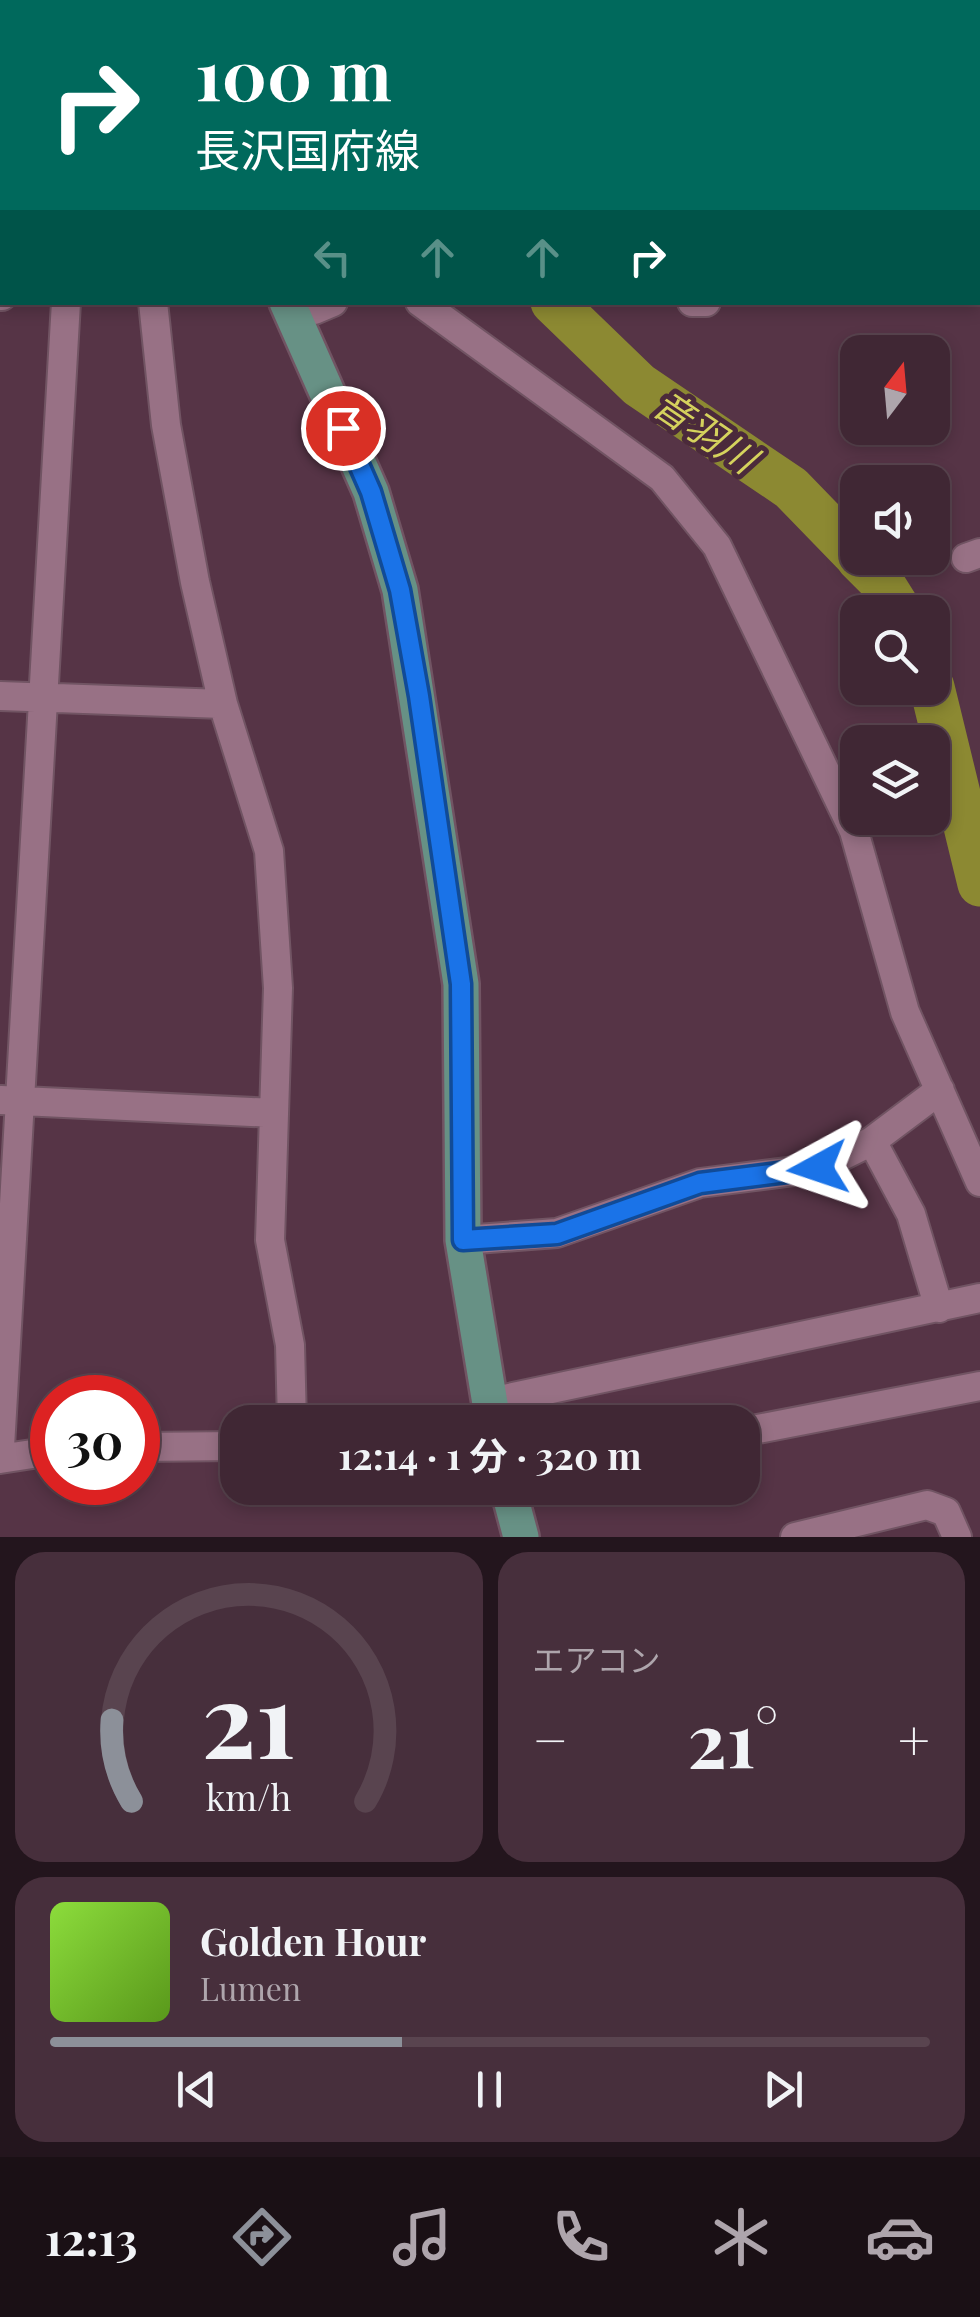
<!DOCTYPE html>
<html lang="ja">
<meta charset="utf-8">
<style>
:root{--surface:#402734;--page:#472f3c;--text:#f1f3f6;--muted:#aea5ac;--line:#59444f;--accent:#8c9099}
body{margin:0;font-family:"Playfair Display","Noto Sans JP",serif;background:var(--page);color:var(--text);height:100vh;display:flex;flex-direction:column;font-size:38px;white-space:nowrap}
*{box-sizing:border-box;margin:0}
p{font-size:32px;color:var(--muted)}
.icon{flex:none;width:55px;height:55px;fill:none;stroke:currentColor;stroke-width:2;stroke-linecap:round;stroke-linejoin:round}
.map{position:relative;height:1537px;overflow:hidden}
.panel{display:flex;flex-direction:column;gap:15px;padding:15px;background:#23151d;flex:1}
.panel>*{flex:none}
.banner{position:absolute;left:0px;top:0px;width:980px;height:305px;box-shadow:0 5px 15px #0003,0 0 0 2px var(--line);background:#00695c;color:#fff;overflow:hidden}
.needle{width:65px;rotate:16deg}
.fabs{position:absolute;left:840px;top:335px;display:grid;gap:20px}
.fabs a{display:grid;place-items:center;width:110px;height:110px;border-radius:20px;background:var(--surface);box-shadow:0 5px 15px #0003,0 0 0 2px var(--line);font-size:50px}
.speed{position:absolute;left:30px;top:1375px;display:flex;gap:20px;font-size:50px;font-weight:700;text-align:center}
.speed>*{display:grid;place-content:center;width:130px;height:130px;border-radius:50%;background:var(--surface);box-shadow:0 5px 15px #0003,0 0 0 2px var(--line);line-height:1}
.speed .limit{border:15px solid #d22;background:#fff;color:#111}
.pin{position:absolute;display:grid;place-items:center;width:85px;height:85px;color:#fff;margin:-42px;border:5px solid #fff;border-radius:50%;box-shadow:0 2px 10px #0007}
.me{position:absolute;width:110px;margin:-55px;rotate:265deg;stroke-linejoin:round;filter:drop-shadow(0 0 8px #0008)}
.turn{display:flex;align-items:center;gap:35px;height:210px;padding:0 30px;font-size:45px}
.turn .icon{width:130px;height:130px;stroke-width:2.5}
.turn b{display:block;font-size:70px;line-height:85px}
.lanes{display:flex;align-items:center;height:95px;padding:0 30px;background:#0003;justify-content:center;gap:50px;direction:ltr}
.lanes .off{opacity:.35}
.big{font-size:75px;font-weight:700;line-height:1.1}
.panel .widget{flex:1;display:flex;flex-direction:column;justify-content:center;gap:15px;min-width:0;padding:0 35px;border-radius:30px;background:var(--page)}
.panel .dial{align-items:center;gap:0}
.dial svg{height:260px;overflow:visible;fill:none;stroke:var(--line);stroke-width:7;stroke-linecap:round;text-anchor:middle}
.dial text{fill:var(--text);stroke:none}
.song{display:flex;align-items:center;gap:30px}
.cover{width:120px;height:120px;border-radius:15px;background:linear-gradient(135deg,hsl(90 70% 55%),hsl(90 70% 35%))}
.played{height:10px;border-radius:5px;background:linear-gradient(90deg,var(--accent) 40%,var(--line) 40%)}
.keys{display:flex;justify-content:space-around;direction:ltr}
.heat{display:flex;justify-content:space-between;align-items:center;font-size:55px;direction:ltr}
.panel .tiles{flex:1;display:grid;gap:15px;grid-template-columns:1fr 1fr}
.widget:last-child{grid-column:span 2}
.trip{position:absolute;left:220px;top:1405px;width:540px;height:100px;border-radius:30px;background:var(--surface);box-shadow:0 5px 15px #0003,0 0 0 2px var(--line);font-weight:700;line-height:100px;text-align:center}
.menu{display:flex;height:160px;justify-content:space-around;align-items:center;background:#1a1015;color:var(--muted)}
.menu .icon{width:70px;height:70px}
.menu .current{color:var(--accent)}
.menu b{font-size:45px;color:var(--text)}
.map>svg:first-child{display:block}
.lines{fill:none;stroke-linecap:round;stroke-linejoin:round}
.river{stroke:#8c8932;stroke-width:45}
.minor-casing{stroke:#715463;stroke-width:32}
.major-casing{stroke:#715463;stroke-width:40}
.minor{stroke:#987185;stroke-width:28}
.major{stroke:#679185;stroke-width:35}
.route-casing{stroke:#114b97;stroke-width:25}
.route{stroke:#1a73e8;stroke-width:18}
.labels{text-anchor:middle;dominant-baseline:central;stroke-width:10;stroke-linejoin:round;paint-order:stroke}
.water-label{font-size:38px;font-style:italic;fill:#d5d25d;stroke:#4b2a3b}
</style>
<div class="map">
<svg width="980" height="1537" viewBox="0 0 980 1537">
<rect width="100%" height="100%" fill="#563446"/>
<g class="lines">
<path class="river" d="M 328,0 L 329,2
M 553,302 L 639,385 L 791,488 L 858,557
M 858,558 L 880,580 L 900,612
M 932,687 L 980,884"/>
<defs>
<path id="minor" d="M 581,0 L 582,2
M 943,0 L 944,2
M 224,2 L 228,0
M 978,93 L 980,100
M 0,142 L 2,141
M 978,206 L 980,205
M 0,296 L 2,296
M 153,302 L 166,425 L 195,582 L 223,704 L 269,851 L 278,988 L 270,1240 L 290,1345 L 292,1422
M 291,302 L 314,310 L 333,302
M 420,302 L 662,478 L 717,546 L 854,831 L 905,1012 L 980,1182
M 692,302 L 706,302
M 966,558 L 980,553
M 0,696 L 223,704
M 1,1100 L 274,1113
M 872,1141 L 911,1214 L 939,1308
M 463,1240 L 557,1233 L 700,1183 L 818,1168 L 872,1141 L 940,1090
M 490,1402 L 980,1298
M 742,1432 L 980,1386
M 0,1447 L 66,302
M 138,1447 L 238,1446
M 0,1459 L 52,1451
M 795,1537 L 927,1505 L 946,1512 L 957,1537"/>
<path id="major" d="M 161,0 L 163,2
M 287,302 L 371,492 L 400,590 L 461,984 L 463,1240 L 493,1422
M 508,1488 L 521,1537"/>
</defs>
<use href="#minor" class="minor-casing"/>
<use href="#major" class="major-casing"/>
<use href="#minor" class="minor"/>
<use href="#major" class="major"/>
</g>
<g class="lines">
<defs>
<path id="route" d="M 343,428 L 371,492 L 400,590 L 419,696 L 461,984 L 463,1240 L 557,1234 L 700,1183 L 818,1168"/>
</defs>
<use href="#route" class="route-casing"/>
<use href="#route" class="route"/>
</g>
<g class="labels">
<g class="water-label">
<text transform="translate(706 430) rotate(34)">音羽川</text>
</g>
</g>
</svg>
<div class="fabs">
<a><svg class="needle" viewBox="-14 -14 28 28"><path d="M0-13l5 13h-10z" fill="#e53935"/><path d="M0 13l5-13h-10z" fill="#aea5ac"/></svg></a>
<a><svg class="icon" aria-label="sound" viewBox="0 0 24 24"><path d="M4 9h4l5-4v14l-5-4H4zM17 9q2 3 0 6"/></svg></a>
<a><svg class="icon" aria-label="search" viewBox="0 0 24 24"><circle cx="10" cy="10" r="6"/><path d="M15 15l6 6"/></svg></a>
<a><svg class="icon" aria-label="layers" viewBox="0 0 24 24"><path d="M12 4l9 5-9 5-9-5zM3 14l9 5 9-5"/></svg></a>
</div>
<div class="speed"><div class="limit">30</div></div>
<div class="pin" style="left:343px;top:428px;background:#d93025"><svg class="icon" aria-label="arrive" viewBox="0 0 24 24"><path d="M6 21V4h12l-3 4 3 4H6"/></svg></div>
<svg class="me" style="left:818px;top:1168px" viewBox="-20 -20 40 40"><path d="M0-17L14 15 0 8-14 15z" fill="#1a73e8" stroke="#fff" stroke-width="4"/></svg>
<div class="trip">12:14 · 1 分 · 320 m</div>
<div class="banner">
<div class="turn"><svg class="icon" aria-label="right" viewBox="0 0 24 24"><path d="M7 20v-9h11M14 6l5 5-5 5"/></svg><div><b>100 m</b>長沢国府線</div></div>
<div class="lanes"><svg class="icon off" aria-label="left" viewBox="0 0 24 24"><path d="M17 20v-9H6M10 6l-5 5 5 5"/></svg><svg class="icon off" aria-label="ahead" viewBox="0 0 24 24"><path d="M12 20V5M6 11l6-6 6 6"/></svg><svg class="icon off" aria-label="ahead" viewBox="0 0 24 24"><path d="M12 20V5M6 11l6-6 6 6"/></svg><svg class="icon" aria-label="right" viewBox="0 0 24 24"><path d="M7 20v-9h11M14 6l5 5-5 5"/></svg></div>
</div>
</div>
<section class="panel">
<div class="tiles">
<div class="widget dial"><svg viewBox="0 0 100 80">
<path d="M14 69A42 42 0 1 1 86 69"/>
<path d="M14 69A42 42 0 0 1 8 44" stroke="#8c9099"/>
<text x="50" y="56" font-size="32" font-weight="700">21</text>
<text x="50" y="72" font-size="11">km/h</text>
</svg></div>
<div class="widget"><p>エアコン</p>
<div class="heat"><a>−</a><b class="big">21°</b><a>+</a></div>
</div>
<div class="widget">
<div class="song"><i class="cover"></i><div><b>Golden Hour</b><p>Lumen</p></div></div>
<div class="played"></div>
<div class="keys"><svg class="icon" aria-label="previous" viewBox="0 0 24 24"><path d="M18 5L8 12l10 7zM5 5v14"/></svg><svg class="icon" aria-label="pause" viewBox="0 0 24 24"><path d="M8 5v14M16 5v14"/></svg><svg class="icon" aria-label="next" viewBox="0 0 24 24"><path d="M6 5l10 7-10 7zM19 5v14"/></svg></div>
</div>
</div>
</section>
<nav class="menu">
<b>12:13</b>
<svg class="icon current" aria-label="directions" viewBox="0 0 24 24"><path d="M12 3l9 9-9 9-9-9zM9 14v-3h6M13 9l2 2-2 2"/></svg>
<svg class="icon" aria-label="music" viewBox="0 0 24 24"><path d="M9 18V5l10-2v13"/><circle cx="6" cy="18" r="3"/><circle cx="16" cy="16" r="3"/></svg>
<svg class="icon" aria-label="phone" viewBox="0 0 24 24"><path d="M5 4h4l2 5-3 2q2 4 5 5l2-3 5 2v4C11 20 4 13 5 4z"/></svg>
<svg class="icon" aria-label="climate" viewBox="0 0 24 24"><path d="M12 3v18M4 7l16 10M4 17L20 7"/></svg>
<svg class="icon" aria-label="car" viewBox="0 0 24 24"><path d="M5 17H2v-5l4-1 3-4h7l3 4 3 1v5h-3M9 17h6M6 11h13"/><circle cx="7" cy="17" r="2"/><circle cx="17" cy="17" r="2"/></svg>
</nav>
